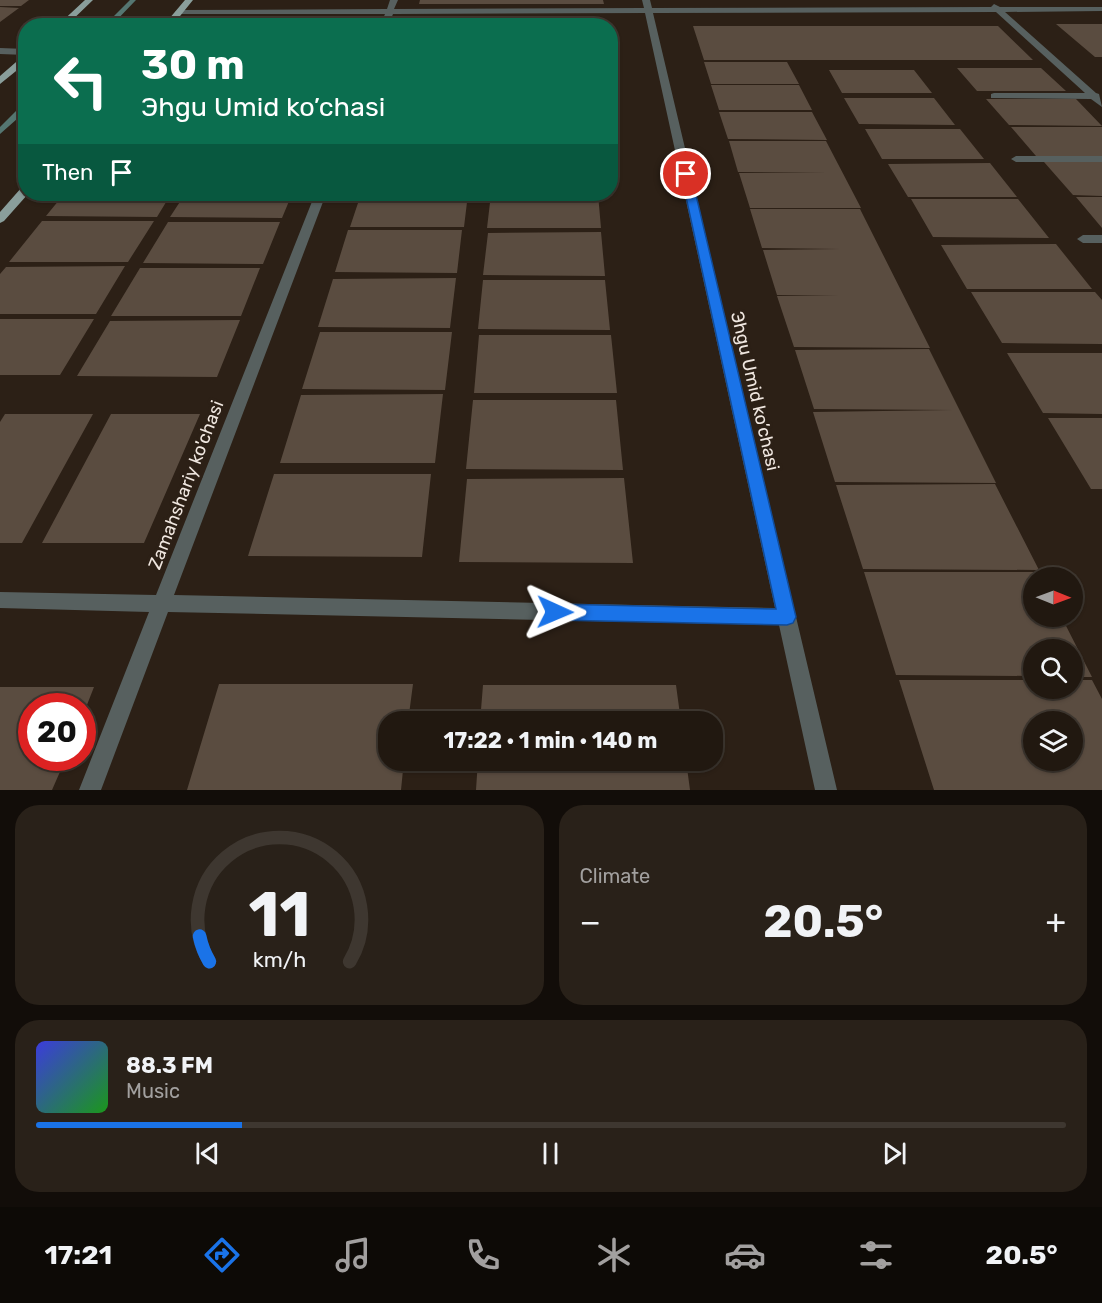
<!DOCTYPE html>
<meta charset="utf-8">
<style>
:root{--surface:#211810;--page:#292119;--text:#f1f3f6;--muted:#a2a09f;--line:#3e3730;--accent:#1a73e8}
body{margin:0;font-family:Rubik,sans-serif;background:var(--page);color:var(--text);height:100vh;display:flex;flex-direction:column;font-size:22px;white-space:nowrap}
*{box-sizing:border-box;margin:0}
p{font-size:20px;color:var(--muted)}
.icon{flex:none;width:33px;height:33px;fill:none;stroke:currentColor;stroke-width:2;stroke-linecap:round;stroke-linejoin:round}
.map{position:relative;height:790px;overflow:hidden}
.drawer{display:flex;flex-direction:column;gap:15px;padding:15px;background:#120d09;flex:1}
.drawer>*{flex:none}
.top-card{position:absolute;left:18px;top:18px;width:600px;height:183px;border-radius:24px;box-shadow:0 2px 4px #0004,0 0 0 2px var(--line);background:#0b6e4f;color:#fff;overflow:hidden}
.needle{width:39px;rotate:91deg}
.controls{position:absolute;left:1023px;top:567px;display:grid;gap:12px}
.controls a{display:grid;place-items:center;width:60px;height:60px;border-radius:50%;background:var(--surface);box-shadow:0 2px 4px #0004,0 0 0 2px var(--line);font-size:30px}
.speed{position:absolute;left:18px;top:693px;display:flex;gap:12px;font-size:30px;font-weight:700;text-align:center}
.speed>*{display:grid;place-content:center;width:78px;height:78px;border-radius:50%;background:var(--surface);box-shadow:0 2px 4px #0004,0 0 0 2px var(--line);line-height:1}
.speed .limit{border:9px solid #d22;background:#fff;color:#111}
.pin{position:absolute;display:grid;place-items:center;width:51px;height:51px;color:#fff;margin:-26px;border:3px solid #fff;border-radius:50%;box-shadow:0 2px 6px #0007}
.me{position:absolute;width:66px;margin:-33px;rotate:91deg;stroke-linejoin:round;filter:drop-shadow(0 0 4px #0008)}
.turn{display:flex;align-items:center;gap:21px;height:126px;padding:0 24px;font-size:27px}
.turn .icon{width:78px;height:78px;stroke-width:2.5}
.turn b{display:block;font-size:42px;line-height:51px}
.then{display:flex;align-items:center;height:57px;padding:0 24px;background:#0003;gap:12px;font-size:22px}
.big{font-size:45px;font-weight:700;line-height:1.1}
.drawer .tile{flex:1;display:flex;flex-direction:column;justify-content:center;gap:9px;min-width:0;padding:0 21px;border-radius:24px;background:var(--page)}
.drawer .dial{align-items:center;gap:0}
.dial svg{height:156px;overflow:visible;fill:none;stroke:var(--line);stroke-width:7;stroke-linecap:round;text-anchor:middle}
.dial text{fill:var(--text);stroke:none}
.song{display:flex;align-items:center;gap:18px}
.cover{width:72px;height:72px;border-radius:9px;background:linear-gradient(135deg,hsl(240 70% 55%),hsl(120 70% 35%))}
.played{height:6px;border-radius:3px;background:linear-gradient(90deg,var(--accent) 20%,var(--line) 20%)}
.keys{display:flex;justify-content:space-around;direction:ltr}
.heat{display:flex;justify-content:space-between;align-items:center;font-size:33px;direction:ltr}
.drawer .tiles{flex:1;display:grid;gap:15px;grid-template-columns:1fr 1fr}
.tile:last-child{grid-column:span 2}
.trip{position:absolute;left:378px;top:711px;width:345px;height:60px;border-radius:24px;background:var(--surface);box-shadow:0 2px 4px #0004,0 0 0 2px var(--line);font-weight:700;line-height:60px;text-align:center}
.tabs{display:flex;height:96px;justify-content:space-around;align-items:center;background:#0d0a06;color:var(--muted)}
.tabs .icon{width:42px;height:42px}
.tabs .current{color:var(--accent)}
.tabs b{font-size:27px;color:var(--text)}
.map>svg:first-child{display:block}
.lines{fill:none;stroke-linecap:round;stroke-linejoin:round}
.stream{fill:#557671;fill-rule:evenodd}
.building{fill:#5a4c40;fill-rule:evenodd}
.minor{fill:#57605f;fill-rule:evenodd}
.major{fill:#8a9e9b;fill-rule:evenodd}
.route{fill:#1a73e8;stroke:#114b97;stroke-width:1.5}
.labels{text-anchor:middle;dominant-baseline:central;stroke-width:6;stroke-linejoin:round;paint-order:stroke}
.street-label{font-size:18px;fill:#f0e7e0;stroke:#2c2016}
</style>
<div class="map">
<svg width="1102" height="790" viewBox="0 0 1102 790">
<rect width="100%" height="100%" fill="#2c2016"/>
<g class="lines">
<path class="stream" d="M 130,0 L 136,0 L 111,26 L 104,26 Z
M 23,104 L 26,104 L 26,111 L 0,134 L 0,127 Z"/>
</g>
<path class="building" d="M 0,0 L 29,0 L 21,6 L 0,6 Z
M 420,0 L 603,0 L 604,4 L 419,4 Z
M 0,7 L 19,8 L 0,22 Z
M 1056,24 L 1102,24 L 1102,57 L 1095,57 Z
M 693,26 L 998,26 L 1033,60 L 704,60 Z
M 704,62 L 787,62 L 799,84 L 711,84 Z
M 957,68 L 1041,68 L 1066,91 L 977,91 Z
M 829,70 L 914,70 L 932,93 L 842,93 Z
M 711,85 L 799,85 L 812,110 L 719,110 Z
M 844,98 L 934,98 L 955,125 L 859,124 Z
M 986,99 L 1076,99 L 1102,126 L 1009,125 Z
M 719,112 L 812,112 L 827,140 L 728,139 Z
M 1011,127 L 1102,127 L 1102,156 L 1036,156 Z
M 865,129 L 960,129 L 984,159 L 882,159 Z
M 729,141 L 826,141 L 861,208 L 750,208 L 739,173 L 827,172 L 738,172 Z
M 1044,162 L 1102,162 L 1102,196 L 1073,195 Z
M 990,163 L 1017,197 L 908,197 L 888,164 Z
M 64,194 L 171,194 L 157,217 L 46,216 Z
M 185,194 L 292,194 L 282,218 L 170,217 Z
M 361,194 L 468,194 L 464,227 L 350,227 Z
M 491,194 L 598,194 L 601,228 L 487,228 Z
M 1076,197 L 1102,197 L 1102,228 Z
M 911,199 L 1018,199 L 1049,238 L 933,237 Z
M 750,209 L 860,209 L 930,348 L 794,347 L 777,296 L 838,295 L 777,295 L 763,250 L 839,249 L 762,248 Z
M 42,221 L 154,221 L 128,262 L 9,262 Z
M 168,222 L 280,222 L 263,264 L 143,263 Z
M 348,230 L 462,230 L 457,273 L 335,272 Z
M 601,232 L 605,276 L 483,275 L 488,233 Z
M 1056,244 L 1092,289 L 967,289 L 941,245 Z
M 125,266 L 96,314 L 0,314 L 0,274 L 6,267 Z
M 140,268 L 260,268 L 241,316 L 111,316 Z
M 456,278 L 450,328 L 318,327 L 333,279 Z
M 483,280 L 605,280 L 610,330 L 478,329 Z
M 971,292 L 1095,292 L 1102,300 L 1102,344 L 1002,343 Z
M 0,319 L 94,319 L 60,375 L 0,375 Z
M 240,320 L 217,377 L 77,376 L 110,321 Z
M 320,332 L 452,332 L 445,390 L 302,389 Z
M 479,335 L 611,335 L 617,393 L 474,393 Z
M 929,349 L 996,483 L 835,482 L 813,412 L 952,410 L 814,409 L 795,350 Z
M 1007,353 L 1102,353 L 1102,414 L 1043,413 Z
M 443,394 L 435,463 L 280,463 L 301,395 Z
M 473,400 L 616,400 L 623,470 L 466,469 Z
M 5,414 L 93,414 L 22,543 L 0,543 L 0,422 Z
M 111,414 L 200,414 L 144,543 L 42,543 Z
M 1048,418 L 1102,418 L 1102,489 L 1091,489 Z
M 274,474 L 431,474 L 422,557 L 248,556 Z
M 624,478 L 633,563 L 459,562 L 467,479 Z
M 995,484 L 1039,570 L 863,569 L 836,485 Z
M 864,572 L 1038,572 L 1041,578 L 1034,578 L 1034,616 L 1061,616 L 1092,677 L 1072,677 L 1072,650 L 1034,650 L 1034,676 L 896,675 Z
M 899,680 L 1034,680 L 1034,688 L 1072,688 L 1072,680 L 1092,680 L 1102,699 L 1102,790 L 934,790 ZM 1034,722 L 1072,722 L 1072,760 L 1034,760 Z
M 219,684 L 413,684 L 408,722 L 388,722 L 388,760 L 404,760 L 401,790 L 187,790 Z
M 483,685 L 676,685 L 681,722 L 480,722 Z
M 0,687 L 94,687 L 83,715 L 82,706 L 32,706 L 32,758 L 66,758 L 52,790 L 0,790 Z
M 478,760 L 686,760 L 690,790 L 476,790 Z"/>
<g class="lines">
<path class="minor" d="M 390,0 L 398,0 L 394,9 L 644,8 L 642,0 L 650,0 L 652,8 L 991,7 L 994,4 L 1000,7 L 1102,7 L 1102,11 L 1005,12 L 1096,93 L 1099,94 L 1102,107 L 1091,99 L 991,98 L 991,94 L 994,93 L 1085,93 L 996,12 L 653,13 L 837,790 L 815,790 L 779,625 L 168,612 L 101,790 L 79,790 L 149,612 L 0,608 L 0,592 L 156,595 L 315,194 L 326,194 L 174,595 L 775,608 L 645,13 L 393,14 L 388,26 L 380,26 L 385,14 L 179,14 L 175,12 L 179,10 L 387,9 Z
M 0,48 L 26,49 L 26,55 L 0,54 Z
M 1102,156 L 1102,162 L 1016,162 L 1011,159 L 1016,156 Z
M 1102,235 L 1102,243 L 1083,243 L 1077,239 L 1083,235 Z"/>
<path class="major" d="M 85,0 L 93,0 L 66,26 L 57,26 Z
M 185,0 L 193,0 L 172,26 L 163,26 Z
M 23,56 L 26,56 L 26,63 L 0,84 L 0,76 Z
M 26,186 L 26,194 L 28,194 L 4,221 L 0,223 L 0,212 L 22,187 Z"/>
</g>
<path class="route" d="M 682,172 L 691,174 L 796,617 L 793,623 L 787,625 L 555,620 L 549,618 L 547,612 L 549,607 L 555,604 L 776,609 L 681,174 Z"/>
<g class="labels">
<g class="street-label">
<text transform="translate(755 391) rotate(77)">Эhgu Umid ko’chasi</text>
<text transform="translate(186 485) rotate(-69)">Zamahshariy ko'chasi</text>
</g>
</g>
</svg>
<div class="controls">
<a><svg class="needle" viewBox="-14 -14 28 28"><path d="M0-13l5 13h-10z" fill="#e53935"/><path d="M0 13l5-13h-10z" fill="#a2a09f"/></svg></a>
<a><svg class="icon" aria-label="search" viewBox="0 0 24 24"><circle cx="10" cy="10" r="6"/><path d="M15 15l6 6"/></svg></a>
<a><svg class="icon" aria-label="layers" viewBox="0 0 24 24"><path d="M12 4l9 5-9 5-9-5zM3 14l9 5 9-5"/></svg></a>
</div>
<div class="speed"><div class="limit">20</div></div>
<div class="pin" style="left:686px;top:174px;background:#d93025"><svg class="icon" aria-label="arrive" viewBox="0 0 24 24"><path d="M6 21V4h12l-3 4 3 4H6"/></svg></div>
<svg class="me" style="left:555px;top:612px" viewBox="-20 -20 40 40"><path d="M0-17L14 15 0 8-14 15z" fill="#1a73e8" stroke="#fff" stroke-width="4"/></svg>
<div class="trip">17:22 · 1 min · 140 m</div>
<div class="top-card">
<div class="turn"><svg class="icon" aria-label="left" viewBox="0 0 24 24"><path d="M17 20v-9H6M10 6l-5 5 5 5"/></svg><div><b>30 m</b>Эhgu Umid ko’chasi</div></div>
<div class="then">Then<svg class="icon" aria-label="arrive" viewBox="0 0 24 24"><path d="M6 21V4h12l-3 4 3 4H6"/></svg></div>
</div>
</div>
<section class="drawer">
<div class="tiles">
<div class="tile dial"><svg viewBox="0 0 100 80">
<path d="M14 69A42 42 0 1 1 86 69"/>
<path d="M14 69A42 42 0 0 1 9 56" stroke="#1a73e8"/>
<text x="50" y="56" font-size="32" font-weight="700">11</text>
<text x="50" y="72" font-size="11">km/h</text>
</svg></div>
<div class="tile"><p>Climate</p>
<div class="heat"><a>−</a><b class="big">20.5°</b><a>+</a></div>
</div>
<div class="tile">
<div class="song"><i class="cover"></i><div><b>88.3 FM</b><p>Music</p></div></div>
<div class="played"></div>
<div class="keys"><svg class="icon" aria-label="previous" viewBox="0 0 24 24"><path d="M18 5L8 12l10 7zM5 5v14"/></svg><svg class="icon" aria-label="pause" viewBox="0 0 24 24"><path d="M8 5v14M16 5v14"/></svg><svg class="icon" aria-label="next" viewBox="0 0 24 24"><path d="M6 5l10 7-10 7zM19 5v14"/></svg></div>
</div>
</div>
</section>
<nav class="tabs">
<b>17:21</b>
<svg class="icon current" aria-label="directions" viewBox="0 0 24 24"><path d="M12 3l9 9-9 9-9-9zM9 14v-3h6M13 9l2 2-2 2"/></svg>
<svg class="icon" aria-label="music" viewBox="0 0 24 24"><path d="M9 18V5l10-2v13"/><circle cx="6" cy="18" r="3"/><circle cx="16" cy="16" r="3"/></svg>
<svg class="icon" aria-label="phone" viewBox="0 0 24 24"><path d="M5 4h4l2 5-3 2q2 4 5 5l2-3 5 2v4C11 20 4 13 5 4z"/></svg>
<svg class="icon" aria-label="climate" viewBox="0 0 24 24"><path d="M12 3v18M4 7l16 10M4 17L20 7"/></svg>
<svg class="icon" aria-label="car" viewBox="0 0 24 24"><path d="M5 17H2v-5l4-1 3-4h7l3 4 3 1v5h-3M9 17h6M6 11h13"/><circle cx="7" cy="17" r="2"/><circle cx="17" cy="17" r="2"/></svg>
<svg class="icon" aria-label="filters" viewBox="0 0 24 24"><path d="M4 7h16M4 17h16"/><circle cx="9" cy="7" r="2"/><circle cx="15" cy="17" r="2"/></svg>
<b>20.5°</b>
</nav>
